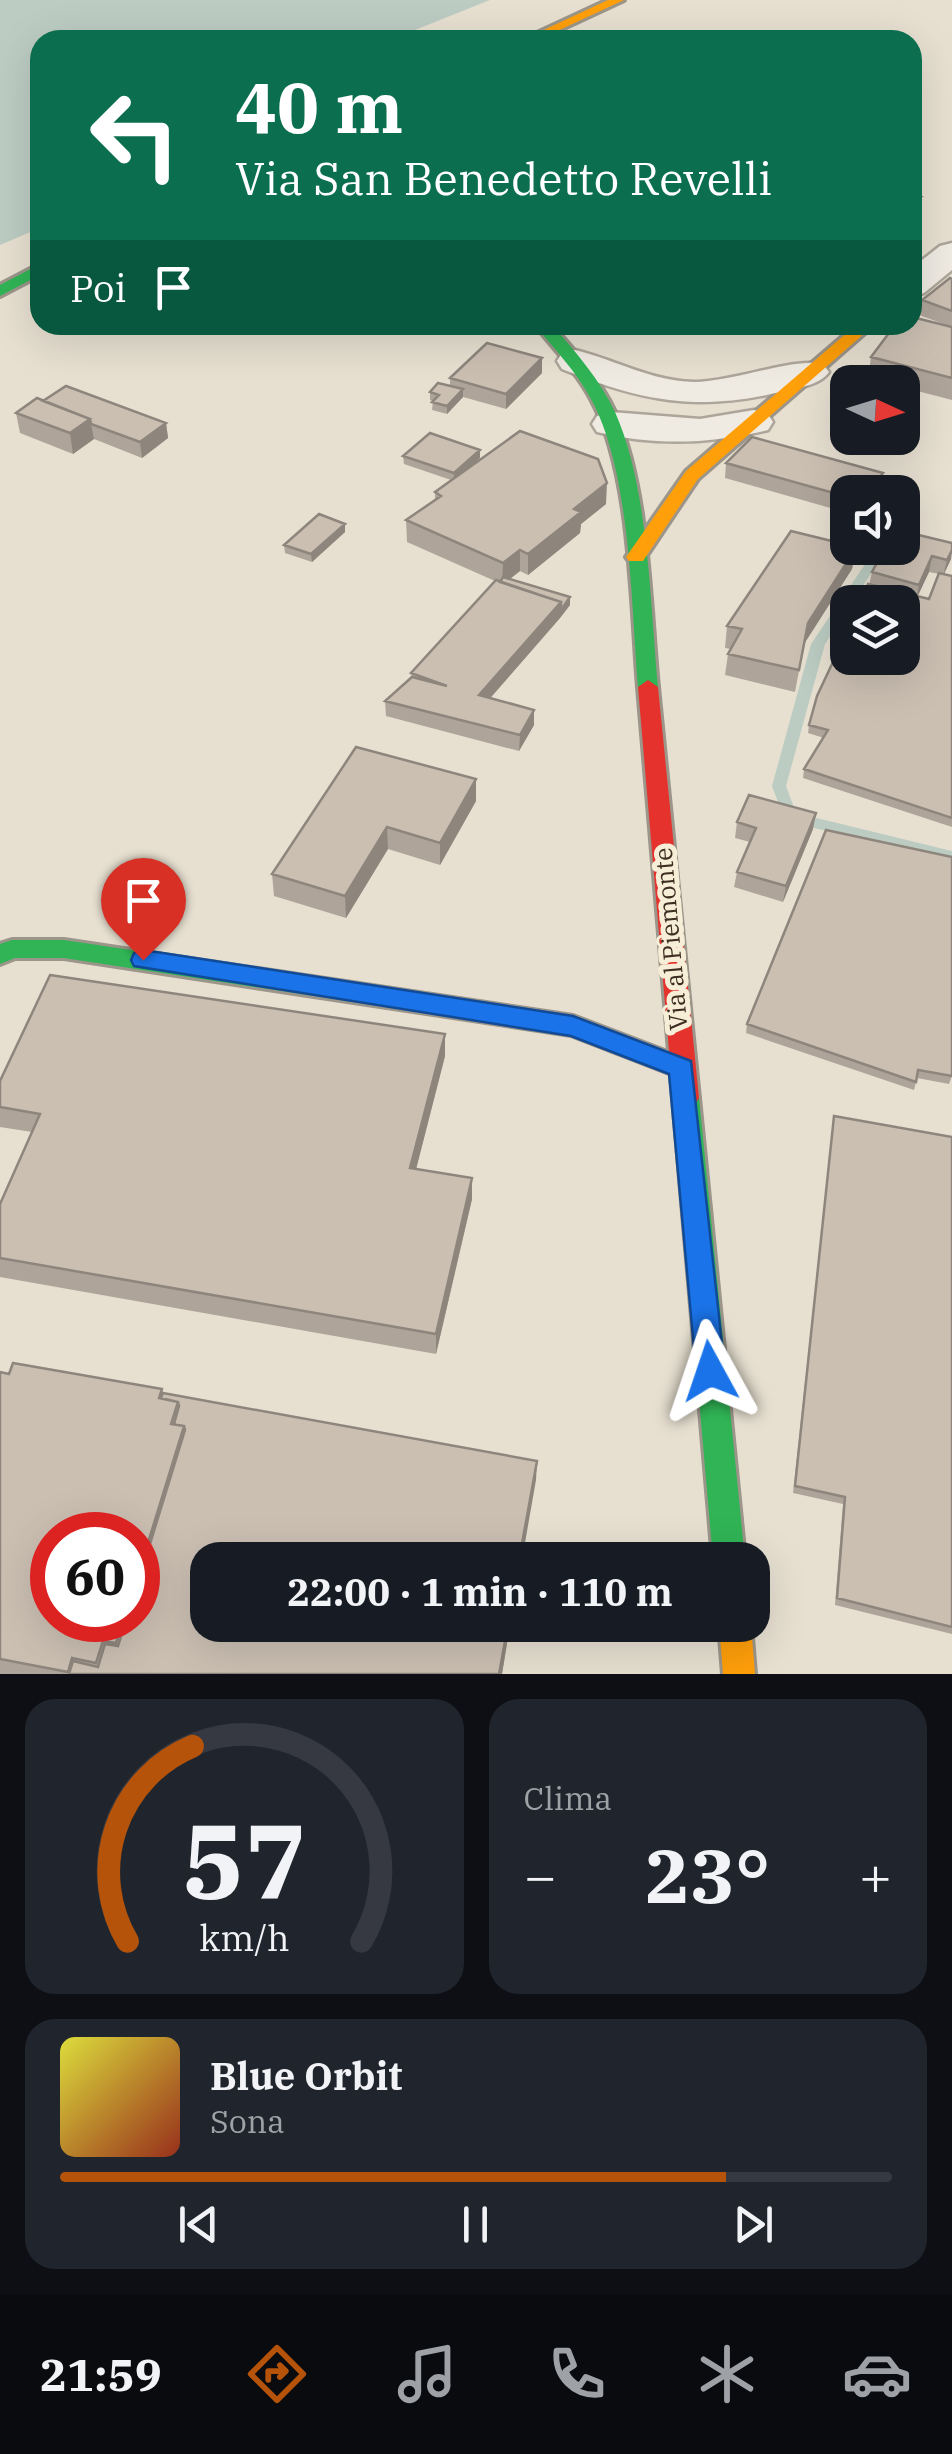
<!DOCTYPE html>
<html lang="it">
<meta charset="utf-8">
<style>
:root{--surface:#171b24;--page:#20242c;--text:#f1f3f6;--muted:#9ea1a6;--line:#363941;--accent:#b45309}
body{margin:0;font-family:"IBM Plex Serif",serif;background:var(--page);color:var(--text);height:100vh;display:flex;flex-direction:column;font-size:38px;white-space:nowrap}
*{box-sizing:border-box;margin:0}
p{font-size:32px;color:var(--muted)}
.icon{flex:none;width:55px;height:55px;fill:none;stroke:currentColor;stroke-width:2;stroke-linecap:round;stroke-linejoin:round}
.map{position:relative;height:1674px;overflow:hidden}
.drawer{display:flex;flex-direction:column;gap:25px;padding:25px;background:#0d0f14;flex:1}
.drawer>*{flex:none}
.hud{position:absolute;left:30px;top:30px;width:892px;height:305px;border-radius:30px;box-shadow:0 10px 40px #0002;background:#0b6e4f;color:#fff;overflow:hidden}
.needle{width:65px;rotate:94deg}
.controls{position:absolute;left:830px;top:365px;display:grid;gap:20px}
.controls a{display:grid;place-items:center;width:90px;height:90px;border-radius:20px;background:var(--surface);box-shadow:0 10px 40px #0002;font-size:50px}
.speed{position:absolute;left:30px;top:1512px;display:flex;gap:20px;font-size:50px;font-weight:700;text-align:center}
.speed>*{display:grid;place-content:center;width:130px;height:130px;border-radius:50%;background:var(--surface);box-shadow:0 10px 40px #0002;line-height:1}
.speed .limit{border:15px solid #d22;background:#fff;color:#111}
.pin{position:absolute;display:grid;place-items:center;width:85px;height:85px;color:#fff;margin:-102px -42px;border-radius:50% 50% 50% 0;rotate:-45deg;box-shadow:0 0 10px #0007}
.pin .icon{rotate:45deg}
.me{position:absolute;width:110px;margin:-55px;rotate:355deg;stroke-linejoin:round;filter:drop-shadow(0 0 8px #0008)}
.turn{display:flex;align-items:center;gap:35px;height:210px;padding:0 40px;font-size:45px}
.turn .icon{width:130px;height:130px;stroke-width:2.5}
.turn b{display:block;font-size:70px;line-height:85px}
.then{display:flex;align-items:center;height:95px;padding:0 40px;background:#0003;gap:20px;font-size:38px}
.big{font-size:75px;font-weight:800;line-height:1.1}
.drawer .card{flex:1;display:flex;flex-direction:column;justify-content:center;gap:15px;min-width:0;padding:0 35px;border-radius:30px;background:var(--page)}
.drawer .dial{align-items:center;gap:0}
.dial svg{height:260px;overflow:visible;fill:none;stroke:var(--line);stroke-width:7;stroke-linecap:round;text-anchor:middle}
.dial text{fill:var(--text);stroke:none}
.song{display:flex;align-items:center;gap:30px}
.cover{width:120px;height:120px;border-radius:15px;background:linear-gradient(135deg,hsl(60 70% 55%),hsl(10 70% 35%))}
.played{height:10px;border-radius:5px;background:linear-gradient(90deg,var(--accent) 80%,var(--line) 80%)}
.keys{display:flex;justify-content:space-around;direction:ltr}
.heat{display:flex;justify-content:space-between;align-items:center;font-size:55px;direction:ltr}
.drawer .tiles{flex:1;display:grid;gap:25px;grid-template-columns:1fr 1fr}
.card:last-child{grid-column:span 2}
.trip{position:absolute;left:190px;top:1542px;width:580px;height:100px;border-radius:30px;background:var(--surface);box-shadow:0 10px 40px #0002;font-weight:800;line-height:100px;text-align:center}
.menu{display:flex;height:160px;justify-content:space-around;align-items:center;background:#090b0e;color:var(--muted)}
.menu .icon{width:70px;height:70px}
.menu .active{color:var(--accent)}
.menu b{font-size:45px;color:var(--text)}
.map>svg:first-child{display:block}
.water{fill:#bcccc2}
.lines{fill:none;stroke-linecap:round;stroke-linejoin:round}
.stream{fill:#bcccc2;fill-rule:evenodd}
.street-casing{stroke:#ada599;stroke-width:5}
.fast-casing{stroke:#9c958a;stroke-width:6}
.slow-casing{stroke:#9c958a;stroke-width:6}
.jam-casing{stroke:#9c958a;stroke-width:6}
.street{fill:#efebe3;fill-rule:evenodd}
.fast{fill:#30b455;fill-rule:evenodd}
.slow{fill:#ff9f0a;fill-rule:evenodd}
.jam{fill:#e5322d;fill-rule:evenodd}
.wall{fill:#afa499;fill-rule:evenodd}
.shaded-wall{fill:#8e867d}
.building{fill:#cbbfb2;stroke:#8e867d;stroke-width:2.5}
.route{fill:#1a73e8;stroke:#114b97;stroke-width:2.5}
.labels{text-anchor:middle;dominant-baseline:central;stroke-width:10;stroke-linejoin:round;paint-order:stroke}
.street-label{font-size:25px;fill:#3d2e20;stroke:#f7eed8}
</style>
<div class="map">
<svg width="952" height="1674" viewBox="0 0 952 1674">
<rect width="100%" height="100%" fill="#e7e0d1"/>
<path class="water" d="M 0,0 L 490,0 L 390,40 L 40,40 L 40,228 L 0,245 Z"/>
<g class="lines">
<path class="stream" d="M 876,548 L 888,548 L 852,602 L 848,602 L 848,610 L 825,644 L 786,786 L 796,813 L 952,851 L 952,861 L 785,821 L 772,786 L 811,644 Z"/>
<defs>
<path id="street" d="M 952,243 L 952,270 L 924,293 L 912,296 L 912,268 L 940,246 Z
M 575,350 C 616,360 651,381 694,382 C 732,382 796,357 823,364 L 829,372 C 819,386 796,388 780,392 C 697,412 640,401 562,369 L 557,361 L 562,353 Z
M 754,410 L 768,414 L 773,422 L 768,430 C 712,444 654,446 597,432 L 592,424 L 597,416 L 611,412 L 700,419 Z"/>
<path id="fast" d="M 40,264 L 40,275 L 0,296 L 0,285 Z
M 535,325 L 552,325 C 576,352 600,380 615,412 C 649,488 650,604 658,687 L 655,692 L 641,692 L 638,687 C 631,604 631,472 591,399 C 576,371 554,349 535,325 Z
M 12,940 L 64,940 L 573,1016 L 691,1061 L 695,1068 L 691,1075 L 682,1078 L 571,1035 L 64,958 L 15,958 L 0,964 L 0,944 Z
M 686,1088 L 695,1091 L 699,1098 L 745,1560 L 713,1560 L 673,1098 L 677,1091 Z"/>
<path id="slow" d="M 608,0 L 624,0 L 538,40 L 522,40 Z
M 856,325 L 874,325 L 698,479 L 643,561 L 629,561 L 626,557 L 686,471 Z
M 719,1625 L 751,1625 L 755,1674 L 723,1674 Z"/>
<path id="jam" d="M 648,680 L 658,687 L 699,1098 L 695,1105 L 686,1108 L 677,1105 L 673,1098 L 638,687 Z"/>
</defs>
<use href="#street" class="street-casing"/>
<use href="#fast" class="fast-casing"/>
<use href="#slow" class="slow-casing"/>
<use href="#jam" class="jam-casing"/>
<use href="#street" class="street"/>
<use href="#fast" class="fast"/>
<use href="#slow" class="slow"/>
<use href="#jam" class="jam"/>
</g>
<path class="wall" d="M 952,279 L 952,327 L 919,315 L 922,300 Z
M 952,327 L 952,400 L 902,387 L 902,382 L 886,382 L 868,378 L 871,357 Z
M 542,373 L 506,409 L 463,397 L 447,414 L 432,410 L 433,401 L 430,400 L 430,392 L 450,386 L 450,378 Z
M 43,401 L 166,423 L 168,438 L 142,458 L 94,439 L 73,454 L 20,433 L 16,413 Z
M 480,450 L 480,458 L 470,467 L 606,504 L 581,524 L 580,533 L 528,575 L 520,571 L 510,579 L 570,597 L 570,605 L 560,618 L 490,698 L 534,725 L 519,751 L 386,716 L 385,701 L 412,677 L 411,673 L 495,581 L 407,542 L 406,520 L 435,500 L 435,492 L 451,480 L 404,464 L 403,456 Z
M 726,463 L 880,488 L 848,492 L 848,513 L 725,478 Z
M 345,524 L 345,532 L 312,562 L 285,553 L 284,545 Z
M 952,543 L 951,559 L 944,574 L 952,576 L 952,827 L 803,778 L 804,769 L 824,738 L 808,733 L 809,725 L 869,585 L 872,572 ZM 929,572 L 939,574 L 929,599 L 917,596 Z
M 856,548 L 852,569 L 804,644 L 795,692 L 725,675 L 728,654 L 731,649 L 725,648 L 727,626 Z
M 356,747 L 476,801 L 440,865 L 388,849 L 346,918 L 274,896 L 272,874 Z
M 737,822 L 813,829 L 783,902 L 734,887 L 737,872 L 750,842 L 735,838 Z
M 747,1024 L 952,1076 L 949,1084 L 917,1078 L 914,1090 L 746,1033 Z
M 445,1034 L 445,1056 L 416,1169 L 472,1178 L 472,1199 L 436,1354 L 0,1277 L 0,1204 L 32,1132 L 0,1127 L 0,1081 Z
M 834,1116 L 952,1137 L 952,1634 L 835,1605 L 843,1504 L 793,1493 Z
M 0,1372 L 162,1389 L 163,1393 L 536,1480 L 208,1625 L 510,1625 L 502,1674 L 0,1674 Z"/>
<path class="shaded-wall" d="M 921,197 L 919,205 L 912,211 L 912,204 Z
M 542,358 L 542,373 L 506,409 L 506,394 Z
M 463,389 L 463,397 L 447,414 L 447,406 Z
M 90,419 L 94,439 L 73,454 L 70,433 Z
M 166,423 L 168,438 L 142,458 L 140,442 Z
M 480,450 L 480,458 L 454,481 L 454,473 Z
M 883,473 L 880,488 L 877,492 L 869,492 Z
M 607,483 L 606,504 L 581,524 L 580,533 L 528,575 L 528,554 L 574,509 Z
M 345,524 L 345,532 L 312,562 L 311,554 Z
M 856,548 L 852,569 L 804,644 L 795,692 L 808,623 Z
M 520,550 L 520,571 L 502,585 L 503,563 Z
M 952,550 L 951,559 L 943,576 L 947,560 Z
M 932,556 L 929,572 L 916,600 L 919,585 Z
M 570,597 L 570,605 L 560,618 L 479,711 L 479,695 L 561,602 Z
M 534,710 L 534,725 L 519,751 L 520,735 Z
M 476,779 L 476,801 L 440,865 L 440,843 Z
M 816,813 L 813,829 L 783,902 L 786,886 Z
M 387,827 L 388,849 L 346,918 L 345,896 Z
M 445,1034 L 445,1056 L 411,1189 L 410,1168 Z
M 472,1178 L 472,1199 L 436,1354 L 436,1334 Z
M 184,1426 L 190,1449 L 138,1619 L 138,1575 Z
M 537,1461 L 536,1480 L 522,1560 L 519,1560 Z
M 508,1625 L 510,1625 L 502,1674 L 499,1674 Z"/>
<path class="building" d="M 912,195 L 921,197 L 912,204 Z
M 950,278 L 952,279 L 952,311 L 922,300 Z
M 912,317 L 952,327 L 952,378 L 871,357 L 895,325 L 912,325 Z
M 487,343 L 542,358 L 506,394 L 450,378 Z
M 438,383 L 463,389 L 447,406 L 432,402 L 439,395 L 430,392 Z
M 66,386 L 166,423 L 140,442 L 91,424 L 90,419 L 43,401 Z
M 37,398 L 90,419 L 70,433 L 16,413 Z
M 520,431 L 598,459 L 607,483 L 574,509 L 581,512 L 528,554 L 520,550 L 503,563 L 406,520 L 441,496 L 435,492 Z
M 430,433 L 480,450 L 454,473 L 403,456 Z
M 752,437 L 883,473 L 869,492 L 848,492 L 848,497 L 726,463 Z
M 319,514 L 345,524 L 311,554 L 284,545 Z
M 791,531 L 848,545 L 848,548 L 856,548 L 808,623 L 799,670 L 728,654 L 742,629 L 727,626 Z
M 902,531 L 952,543 L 952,550 L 947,560 L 932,556 L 919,585 L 872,572 L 885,548 L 902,548 Z
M 939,573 L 952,576 L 952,818 L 804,769 L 828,730 L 809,725 L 817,696 L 848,630 L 848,658 L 902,658 L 902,602 L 860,602 L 868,584 L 929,599 Z
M 503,577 L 570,597 L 561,610 L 561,602 L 500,582 Z
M 496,580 L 561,602 L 479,695 L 534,710 L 520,735 L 385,701 L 412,677 L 447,686 L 411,673 Z
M 356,747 L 476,779 L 440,843 L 387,827 L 345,896 L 272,874 Z
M 749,795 L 816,813 L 786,886 L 737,872 L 756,828 L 737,822 Z
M 826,830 L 952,857 L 952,1076 L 918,1070 L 916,1082 L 747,1024 Z
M 50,975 L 445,1034 L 410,1168 L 472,1178 L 436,1334 L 0,1258 L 0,1204 L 40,1114 L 0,1107 L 0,1081 Z
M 834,1116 L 952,1137 L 952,1627 L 837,1598 L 845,1497 L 795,1486 Z
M 13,1363 L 162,1389 L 159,1398 L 178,1402 L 171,1424 L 184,1426 L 138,1575 L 138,1535 L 52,1535 L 52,1620 L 123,1620 L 116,1643 L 103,1641 L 96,1663 L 72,1658 L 68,1672 L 0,1659 L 0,1372 L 9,1374 Z
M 163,1393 L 537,1461 L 519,1560 L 208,1560 L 208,1625 L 508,1625 L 499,1674 L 69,1674 L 73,1661 L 98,1667 L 105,1644 L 118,1646 L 126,1620 L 138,1620 L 138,1583 L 185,1430 L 184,1426 L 174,1424 L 179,1406 L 178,1402 L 161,1398 Z"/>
<path class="route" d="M 143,950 L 573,1016 L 691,1061 L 725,1371 L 721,1380 L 710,1384 L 700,1380 L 696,1371 L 669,1074 L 571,1036 L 134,966 L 131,960 L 134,953 Z"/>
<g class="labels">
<g class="street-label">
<text transform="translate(670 939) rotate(-95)">Via al Piemonte</text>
</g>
</g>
</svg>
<div class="controls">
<a><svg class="needle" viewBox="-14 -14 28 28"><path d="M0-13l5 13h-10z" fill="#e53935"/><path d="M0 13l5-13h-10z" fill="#9ea1a6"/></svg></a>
<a><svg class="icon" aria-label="sound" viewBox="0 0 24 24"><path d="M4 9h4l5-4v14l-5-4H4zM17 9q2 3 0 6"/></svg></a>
<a><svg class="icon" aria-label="layers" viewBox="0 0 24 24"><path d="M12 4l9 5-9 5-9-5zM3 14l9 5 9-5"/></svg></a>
</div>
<div class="speed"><div class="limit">60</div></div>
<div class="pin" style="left:143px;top:960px;background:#d93025"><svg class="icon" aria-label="arrive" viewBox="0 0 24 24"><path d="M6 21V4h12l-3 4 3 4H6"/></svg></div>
<svg class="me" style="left:710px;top:1371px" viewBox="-20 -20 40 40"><path d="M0-17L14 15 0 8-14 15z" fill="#1a73e8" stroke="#fff" stroke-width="4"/></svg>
<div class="trip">22:00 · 1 min · 110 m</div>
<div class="hud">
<div class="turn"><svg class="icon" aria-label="left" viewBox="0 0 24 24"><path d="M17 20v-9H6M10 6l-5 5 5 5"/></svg><div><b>40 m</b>Via San Benedetto Revelli</div></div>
<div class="then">Poi<svg class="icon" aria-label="arrive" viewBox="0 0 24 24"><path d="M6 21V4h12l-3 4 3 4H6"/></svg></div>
</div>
</div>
<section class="drawer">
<div class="tiles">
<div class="card dial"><svg viewBox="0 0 100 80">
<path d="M14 69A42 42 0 1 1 86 69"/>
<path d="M14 69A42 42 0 0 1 34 9" stroke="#b45309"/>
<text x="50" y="56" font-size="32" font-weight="700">57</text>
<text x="50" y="72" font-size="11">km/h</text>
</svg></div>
<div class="card"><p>Clima</p>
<div class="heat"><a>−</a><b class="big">23°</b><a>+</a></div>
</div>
<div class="card">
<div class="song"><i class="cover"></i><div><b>Blue Orbit</b><p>Sona</p></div></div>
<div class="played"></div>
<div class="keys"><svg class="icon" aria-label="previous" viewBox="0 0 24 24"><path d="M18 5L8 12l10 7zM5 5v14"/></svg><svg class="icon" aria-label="pause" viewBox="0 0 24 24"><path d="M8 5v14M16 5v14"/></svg><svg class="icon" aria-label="next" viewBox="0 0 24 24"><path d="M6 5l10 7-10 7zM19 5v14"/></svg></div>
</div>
</div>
</section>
<nav class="menu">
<b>21:59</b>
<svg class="icon active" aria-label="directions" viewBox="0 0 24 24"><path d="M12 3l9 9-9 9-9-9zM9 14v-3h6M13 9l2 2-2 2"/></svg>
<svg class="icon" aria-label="music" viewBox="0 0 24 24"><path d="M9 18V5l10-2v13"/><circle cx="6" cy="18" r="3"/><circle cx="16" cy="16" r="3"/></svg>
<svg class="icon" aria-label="phone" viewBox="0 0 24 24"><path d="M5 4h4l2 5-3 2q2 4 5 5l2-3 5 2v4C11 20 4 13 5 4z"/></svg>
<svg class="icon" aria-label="climate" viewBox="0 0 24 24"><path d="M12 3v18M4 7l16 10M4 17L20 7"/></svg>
<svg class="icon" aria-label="car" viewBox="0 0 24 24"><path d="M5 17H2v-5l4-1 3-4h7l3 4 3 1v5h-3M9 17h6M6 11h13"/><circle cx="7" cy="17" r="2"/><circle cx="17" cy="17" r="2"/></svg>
</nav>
